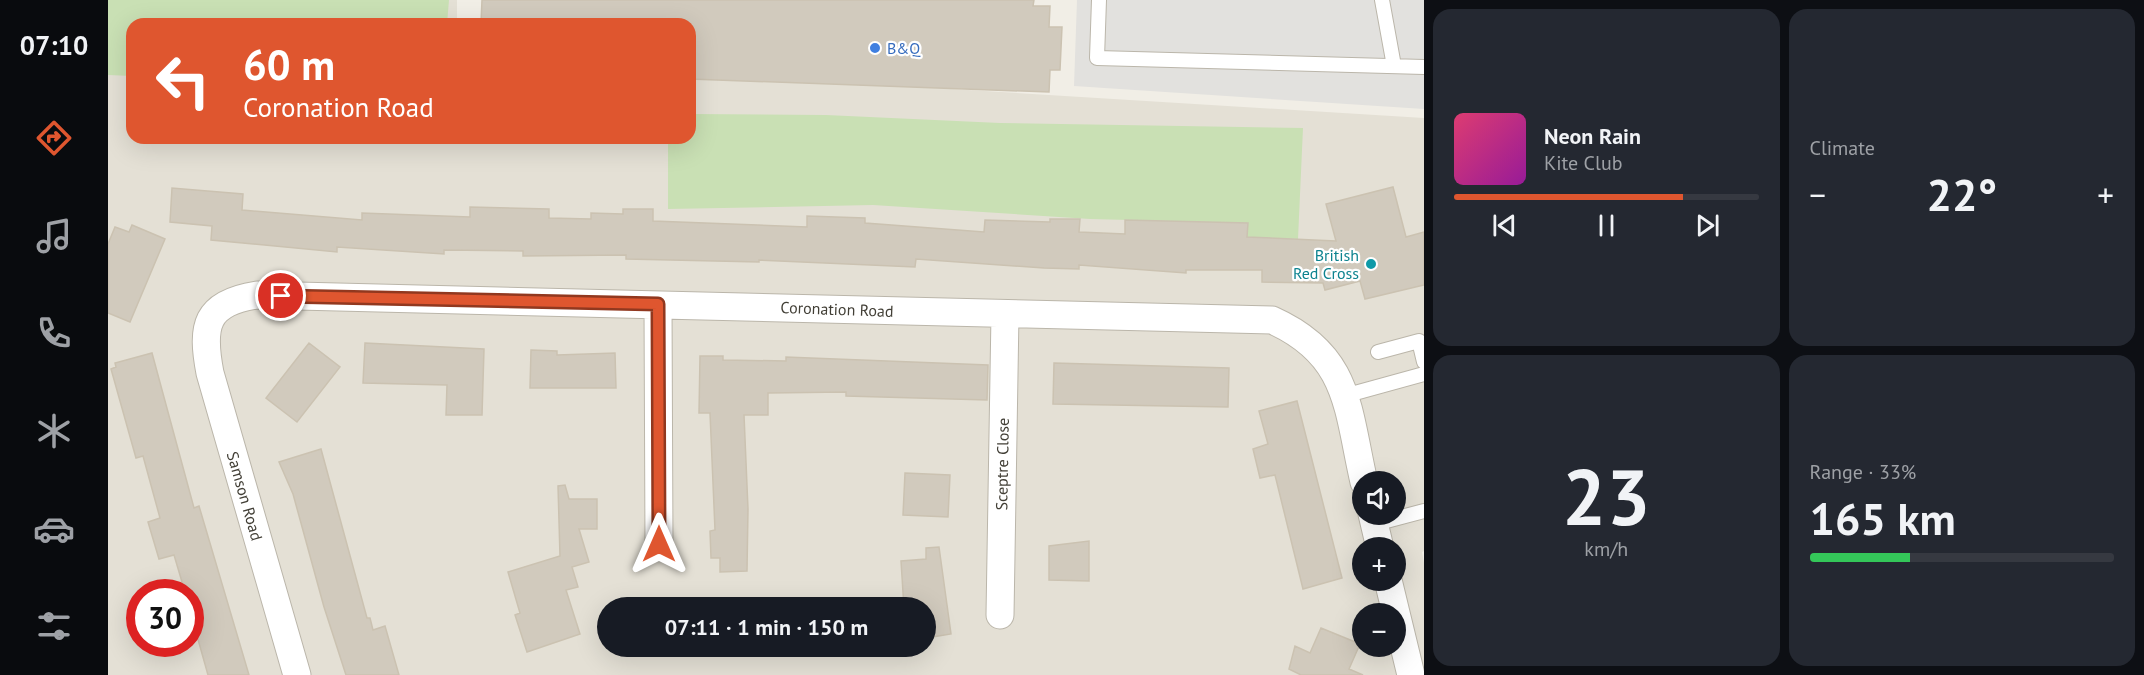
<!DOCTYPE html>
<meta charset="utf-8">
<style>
:root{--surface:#171b24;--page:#242831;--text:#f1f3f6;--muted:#9ea1a6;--line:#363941;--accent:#df562f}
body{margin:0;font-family:"PT Sans",sans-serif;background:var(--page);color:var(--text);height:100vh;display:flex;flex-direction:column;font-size:22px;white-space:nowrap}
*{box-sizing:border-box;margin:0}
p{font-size:20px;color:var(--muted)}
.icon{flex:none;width:33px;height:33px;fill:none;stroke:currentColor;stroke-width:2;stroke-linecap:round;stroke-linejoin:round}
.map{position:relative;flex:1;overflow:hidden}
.details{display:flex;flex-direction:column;gap:9px;padding:9px;background:#0d0f14;width:720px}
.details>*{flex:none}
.top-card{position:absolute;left:18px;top:18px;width:570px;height:126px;border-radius:18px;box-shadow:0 6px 24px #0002;background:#df562f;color:#fff;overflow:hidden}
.fabs{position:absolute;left:1244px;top:471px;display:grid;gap:12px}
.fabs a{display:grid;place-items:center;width:54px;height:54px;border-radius:50%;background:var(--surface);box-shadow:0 6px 24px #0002;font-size:30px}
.speed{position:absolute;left:18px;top:579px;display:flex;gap:12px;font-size:30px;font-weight:700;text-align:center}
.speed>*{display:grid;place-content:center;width:78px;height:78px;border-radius:50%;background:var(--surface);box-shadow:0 6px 24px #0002;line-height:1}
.speed .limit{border:9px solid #d22;background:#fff;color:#111}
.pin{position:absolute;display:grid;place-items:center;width:51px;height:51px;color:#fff;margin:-26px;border:3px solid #fff;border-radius:50%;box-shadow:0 2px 6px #0007}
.me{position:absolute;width:66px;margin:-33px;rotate:0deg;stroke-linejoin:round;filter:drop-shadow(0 0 4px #0008)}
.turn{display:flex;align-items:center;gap:21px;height:126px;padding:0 18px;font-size:27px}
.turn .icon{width:78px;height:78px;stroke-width:2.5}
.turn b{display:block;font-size:42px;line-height:51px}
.big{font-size:45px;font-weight:700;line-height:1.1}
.details .widget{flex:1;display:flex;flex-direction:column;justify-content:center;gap:9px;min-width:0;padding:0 21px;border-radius:18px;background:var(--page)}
.details .dial{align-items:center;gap:0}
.dial b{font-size:78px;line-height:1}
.song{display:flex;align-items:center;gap:18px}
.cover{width:72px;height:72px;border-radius:9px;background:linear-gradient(135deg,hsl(340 70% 55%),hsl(300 70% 35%))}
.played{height:6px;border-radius:3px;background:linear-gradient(90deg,var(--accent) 75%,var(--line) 75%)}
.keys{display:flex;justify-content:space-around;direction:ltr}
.heat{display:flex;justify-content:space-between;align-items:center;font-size:33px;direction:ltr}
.charge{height:9px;border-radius:4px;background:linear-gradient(90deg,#34c759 33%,var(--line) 0)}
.details .tiles{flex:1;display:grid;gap:9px;grid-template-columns:repeat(2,1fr)}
.trip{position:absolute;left:489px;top:597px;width:339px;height:60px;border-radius:30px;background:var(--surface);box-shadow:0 6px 24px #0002;font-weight:700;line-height:60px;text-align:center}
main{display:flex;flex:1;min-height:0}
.tabs{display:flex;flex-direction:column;width:108px;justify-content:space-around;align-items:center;background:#090b0e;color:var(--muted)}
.tabs .icon{width:42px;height:42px}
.tabs .current{color:var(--accent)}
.tabs b{font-size:27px;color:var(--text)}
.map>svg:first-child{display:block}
.residential{fill:#e4e0d5;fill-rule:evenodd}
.green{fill:#c9e0b4}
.parking{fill:#e2e1de}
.building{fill:#d1cabd;stroke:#cbc2b1;stroke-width:1.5}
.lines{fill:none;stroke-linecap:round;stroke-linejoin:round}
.service-casing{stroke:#bbb6aa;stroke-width:16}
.minor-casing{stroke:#bbb6aa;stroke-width:29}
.service{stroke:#fff;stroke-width:14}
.minor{stroke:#fff;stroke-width:27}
.route-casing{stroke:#91381f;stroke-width:15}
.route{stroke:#df562f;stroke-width:10}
.shop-dot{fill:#3f7fe0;stroke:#fff;stroke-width:2}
.culture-dot{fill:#0f9aa8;stroke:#fff;stroke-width:2}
.labels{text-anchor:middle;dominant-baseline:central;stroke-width:4.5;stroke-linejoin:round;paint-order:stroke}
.shop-label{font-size:16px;fill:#366cbe;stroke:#fff;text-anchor:start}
.culture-label{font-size:16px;fill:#0d838f;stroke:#fff;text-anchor:end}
.street-label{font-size:16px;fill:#423f36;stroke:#fff}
</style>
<main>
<nav class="tabs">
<b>07:10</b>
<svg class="icon current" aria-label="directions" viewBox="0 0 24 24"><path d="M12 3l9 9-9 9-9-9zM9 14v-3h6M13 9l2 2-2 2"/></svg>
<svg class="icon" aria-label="music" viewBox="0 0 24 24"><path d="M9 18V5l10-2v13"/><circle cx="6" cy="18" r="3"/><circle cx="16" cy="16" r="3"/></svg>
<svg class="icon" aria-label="phone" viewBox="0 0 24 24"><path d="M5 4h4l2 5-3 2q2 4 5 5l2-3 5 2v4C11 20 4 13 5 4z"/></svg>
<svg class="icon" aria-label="climate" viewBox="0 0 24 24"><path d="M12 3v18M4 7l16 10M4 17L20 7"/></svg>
<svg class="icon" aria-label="car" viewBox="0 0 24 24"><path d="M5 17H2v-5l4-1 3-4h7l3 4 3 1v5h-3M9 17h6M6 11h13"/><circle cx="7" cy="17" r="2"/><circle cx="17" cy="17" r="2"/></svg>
<svg class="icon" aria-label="filters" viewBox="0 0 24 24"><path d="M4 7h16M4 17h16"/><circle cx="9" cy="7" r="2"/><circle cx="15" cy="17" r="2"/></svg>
</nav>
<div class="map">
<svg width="1316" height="675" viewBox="0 0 1316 675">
<rect width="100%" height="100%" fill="#f1eee6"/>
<path class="residential" d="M 0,0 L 349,0 L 349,24 L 24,24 L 24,138 L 582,138 L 582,73 L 1316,118 L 1316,551 L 1314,552 L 1316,563 L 1316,675 L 0,675 ZM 1254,482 L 1287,482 L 1287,514 L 1254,514 ZM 1254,548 L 1287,548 L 1287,580 L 1254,580 ZM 32,592 L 82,592 L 82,644 L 32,644 ZM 500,608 L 818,608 L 818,646 L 500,646 ZM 1254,614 L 1287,614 L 1287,646 L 1254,646 Z"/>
<path class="green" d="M 0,0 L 341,0 L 339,24 L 24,24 L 24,76 L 0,75 Z
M 582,114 L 718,115 L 892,123 L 1195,128 L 1190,239 L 1139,237 L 1139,223 L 982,219 L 765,205 L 560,209 L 560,138 L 582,138 Z"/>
<path class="parking" d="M 969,0 L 1316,0 L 1316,109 L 966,86 Z"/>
<path class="building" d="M 374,0 L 926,0 L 925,6 L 942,6 L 941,27 L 954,27 L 952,70 L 942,70 L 941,92 L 582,79 L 582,24 L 373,24 Z
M 1285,187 L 1298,237 L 1316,232 L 1316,285 L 1257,299 L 1252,281 L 1217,290 L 1215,283 L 1154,282 L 1154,270 L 1078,270 L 1078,273 L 971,265 L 971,269 L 936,268 L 808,259 L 807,267 L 651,260 L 651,262 L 518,259 L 518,255 L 415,256 L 415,251 L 336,250 L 336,254 L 229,247 L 229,252 L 103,240 L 104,226 L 62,222 L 64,188 L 135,194 L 134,210 L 254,220 L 254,213 L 362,217 L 362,207 L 441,209 L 441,218 L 483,219 L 483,213 L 515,214 L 515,209 L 545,209 L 545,221 L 699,227 L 699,216 L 757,218 L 757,223 L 876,232 L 877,220 L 942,222 L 942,219 L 972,219 L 971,232 L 1017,234 L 1017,220 L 1140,223 L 1139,237 L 1228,241 L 1218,204 Z
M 24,225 L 57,239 L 22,322 L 0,313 L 0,244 L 7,227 L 21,232 Z
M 201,343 L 232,367 L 189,422 L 158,398 Z
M 257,343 L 376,349 L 374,415 L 338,415 L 339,385 L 255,383 Z
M 423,350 L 449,351 L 449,355 L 507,353 L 508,388 L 422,388 Z
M 44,353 L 86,508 L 91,506 L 141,675 L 100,675 L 82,611 L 82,592 L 77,592 L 66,555 L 51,559 L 40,522 L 52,518 L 35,456 L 28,458 L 3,369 L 8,367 L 7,363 Z
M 592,356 L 615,356 L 615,360 L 678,361 L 678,357 L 880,365 L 879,400 L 738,396 L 738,392 L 660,393 L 660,415 L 636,415 L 640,509 L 639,571 L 612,572 L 612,558 L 603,558 L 602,531 L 607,530 L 602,413 L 591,413 Z
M 946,363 L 1121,368 L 1120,407 L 945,404 Z
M 1189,401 L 1234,578 L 1195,589 L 1167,475 L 1152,478 L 1145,449 L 1160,444 L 1151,411 Z
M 213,449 L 259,618 L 262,618 L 265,630 L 277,626 L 291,675 L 238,675 L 216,607 L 185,494 L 171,462 Z
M 797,473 L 842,475 L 840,517 L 795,515 Z
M 457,485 L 461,499 L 489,499 L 489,529 L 471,529 L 481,562 L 464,567 L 470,587 L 458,590 L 472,634 L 419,652 L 407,615 L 412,613 L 400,572 L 452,556 L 450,486 Z
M 981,541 L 981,581 L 941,580 L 941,546 Z
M 831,547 L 843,634 L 818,638 L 818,608 L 796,608 L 793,561 L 818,559 L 818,548 Z
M 1213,628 L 1252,644 L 1241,669 L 1255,675 L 1193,675 L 1181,669 L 1187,646 L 1202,653 Z"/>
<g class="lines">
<defs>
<path id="service" d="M 991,0 L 989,58 L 1316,67
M 1274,0 L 1286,66
M 1270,352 L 1311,341 L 1316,362
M 1236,396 L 1316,374
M 1267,524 L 1316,511"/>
<path id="minor" d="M 550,305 L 551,545
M 1264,514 L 1272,548
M 1280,580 L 1303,675
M 892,615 L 897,314
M 189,675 L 102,373 C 93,326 97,303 149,295 L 1164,320 C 1242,355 1239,408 1256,482"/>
</defs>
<use href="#service" class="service-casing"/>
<use href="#minor" class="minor-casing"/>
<use href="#service" class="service"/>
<use href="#minor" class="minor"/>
</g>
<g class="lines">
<defs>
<path id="route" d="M 173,296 L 550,304 L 551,544"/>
</defs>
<use href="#route" class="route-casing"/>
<use href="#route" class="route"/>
</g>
<circle class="shop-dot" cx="767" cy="48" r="6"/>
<circle class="culture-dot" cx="1263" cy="264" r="6"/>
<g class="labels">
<g class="shop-label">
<text x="779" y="48">B&amp;Q</text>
</g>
<g class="culture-label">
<text x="1251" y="255">British<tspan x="1251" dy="18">Red Cross</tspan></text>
</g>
<g class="street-label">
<text transform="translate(729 309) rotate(2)">Coronation Road</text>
<text transform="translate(894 464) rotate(-89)">Sceptre Close</text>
<text transform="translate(137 496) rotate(74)">Samson Road</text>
</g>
</g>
</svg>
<div class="fabs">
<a><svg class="icon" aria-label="sound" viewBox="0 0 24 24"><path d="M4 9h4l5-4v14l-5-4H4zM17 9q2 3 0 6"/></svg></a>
<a>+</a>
<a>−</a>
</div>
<div class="speed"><div class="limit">30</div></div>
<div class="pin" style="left:173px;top:296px;background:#d93025"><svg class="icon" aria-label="arrive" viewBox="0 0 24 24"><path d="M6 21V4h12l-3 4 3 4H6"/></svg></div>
<svg class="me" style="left:551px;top:544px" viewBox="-20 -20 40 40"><path d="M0-17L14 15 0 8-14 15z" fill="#df562f" stroke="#fff" stroke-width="4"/></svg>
<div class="trip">07:11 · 1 min · 150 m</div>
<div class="top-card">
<div class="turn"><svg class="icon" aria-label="left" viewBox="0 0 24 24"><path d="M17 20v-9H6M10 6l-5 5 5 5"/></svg><div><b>60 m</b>Coronation Road</div></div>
</div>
</div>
<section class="details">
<div class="tiles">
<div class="widget">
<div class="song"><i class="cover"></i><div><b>Neon Rain</b><p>Kite Club</p></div></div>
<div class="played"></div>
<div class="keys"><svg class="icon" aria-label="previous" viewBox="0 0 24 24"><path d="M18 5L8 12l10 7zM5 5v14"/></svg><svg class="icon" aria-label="pause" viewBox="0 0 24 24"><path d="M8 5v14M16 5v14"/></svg><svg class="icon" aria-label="next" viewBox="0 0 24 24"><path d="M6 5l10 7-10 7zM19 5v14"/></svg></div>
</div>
<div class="widget"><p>Climate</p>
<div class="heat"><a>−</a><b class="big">22°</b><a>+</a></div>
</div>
<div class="widget dial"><b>23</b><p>km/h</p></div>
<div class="widget"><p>Range · 33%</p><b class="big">165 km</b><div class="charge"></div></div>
</div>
</section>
</main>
